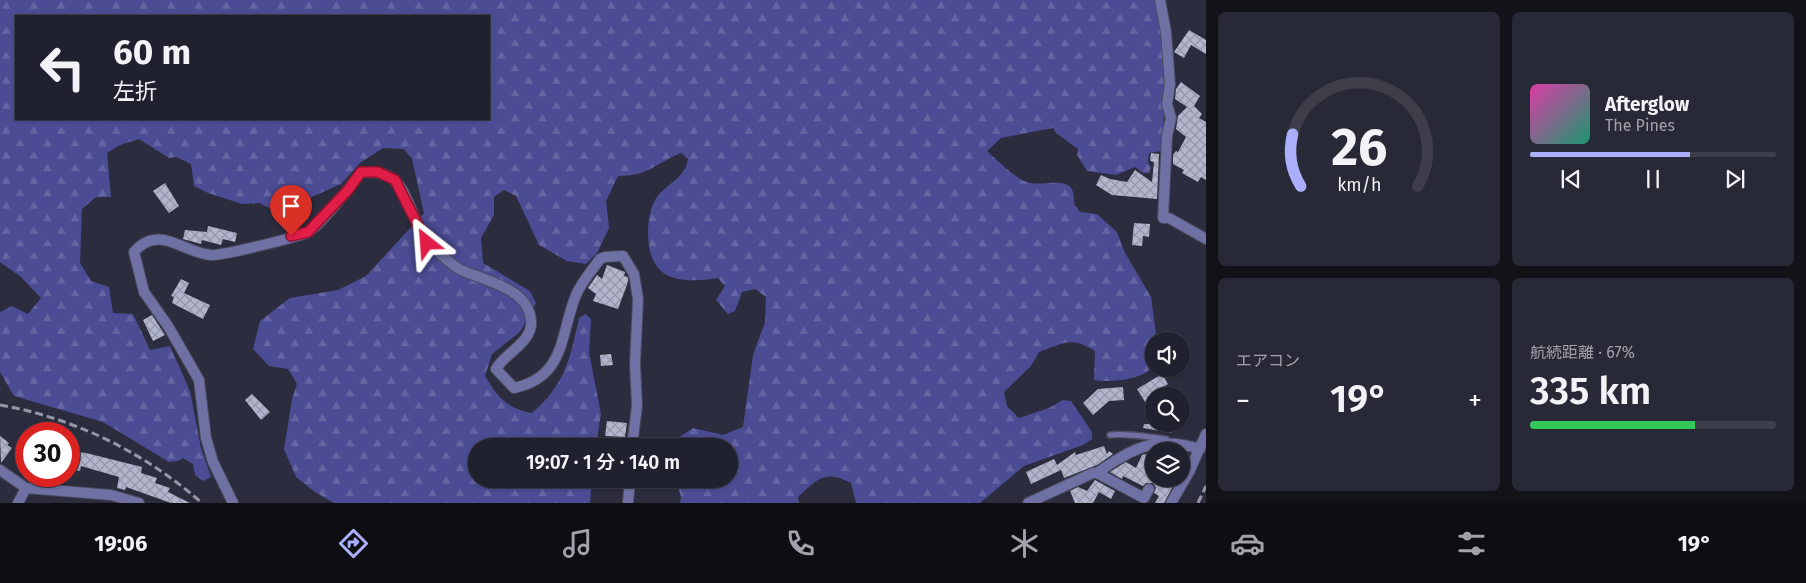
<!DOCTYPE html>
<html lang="ja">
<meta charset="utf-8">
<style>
:root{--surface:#20212e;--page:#282936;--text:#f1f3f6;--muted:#a2a3aa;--line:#3d3e4a;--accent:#abaffb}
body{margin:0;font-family:"Fira Sans","Noto Sans JP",sans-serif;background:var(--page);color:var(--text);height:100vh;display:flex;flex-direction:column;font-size:19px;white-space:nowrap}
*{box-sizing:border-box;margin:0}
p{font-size:16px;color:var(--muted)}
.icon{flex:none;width:28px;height:28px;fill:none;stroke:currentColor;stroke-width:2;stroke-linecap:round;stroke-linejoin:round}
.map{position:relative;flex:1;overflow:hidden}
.details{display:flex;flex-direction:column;gap:12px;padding:12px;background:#121219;width:600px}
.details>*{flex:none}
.top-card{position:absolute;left:15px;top:15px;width:475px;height:105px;border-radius:0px;box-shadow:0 1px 4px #0004,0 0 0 1px var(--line);background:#20212e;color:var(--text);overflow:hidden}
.fabs{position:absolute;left:1145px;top:332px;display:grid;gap:10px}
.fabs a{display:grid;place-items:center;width:45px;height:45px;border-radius:50%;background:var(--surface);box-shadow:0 1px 4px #0004,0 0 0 1px var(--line);font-size:25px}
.speed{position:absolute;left:15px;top:422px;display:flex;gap:10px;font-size:25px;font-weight:700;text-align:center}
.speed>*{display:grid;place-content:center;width:65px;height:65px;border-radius:50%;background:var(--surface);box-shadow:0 1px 4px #0004,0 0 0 1px var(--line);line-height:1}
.speed .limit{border:8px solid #d22;background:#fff;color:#111}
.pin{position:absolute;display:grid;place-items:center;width:42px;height:42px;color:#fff;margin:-51px -21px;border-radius:50% 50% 50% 0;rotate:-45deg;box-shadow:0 0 5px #0007}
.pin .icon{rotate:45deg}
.me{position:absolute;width:55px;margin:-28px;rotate:332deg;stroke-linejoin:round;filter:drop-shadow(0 0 4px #0008)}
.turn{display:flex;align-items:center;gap:18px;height:105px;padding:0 15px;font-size:22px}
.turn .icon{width:65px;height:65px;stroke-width:2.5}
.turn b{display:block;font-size:35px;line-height:42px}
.big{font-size:38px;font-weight:600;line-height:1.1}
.details .tile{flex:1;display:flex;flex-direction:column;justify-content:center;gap:8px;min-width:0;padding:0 18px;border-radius:8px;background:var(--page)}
.details .dial{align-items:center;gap:0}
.dial svg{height:130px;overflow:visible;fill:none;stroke:var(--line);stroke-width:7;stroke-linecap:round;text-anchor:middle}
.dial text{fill:var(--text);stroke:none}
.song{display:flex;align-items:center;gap:15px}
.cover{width:60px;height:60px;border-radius:8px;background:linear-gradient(135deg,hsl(320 70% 55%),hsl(160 70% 35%))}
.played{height:5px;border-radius:2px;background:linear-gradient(90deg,var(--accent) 65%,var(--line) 65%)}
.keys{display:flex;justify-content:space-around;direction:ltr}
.heat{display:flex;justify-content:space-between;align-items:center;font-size:28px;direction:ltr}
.charge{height:8px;border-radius:4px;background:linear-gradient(90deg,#34c759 67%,var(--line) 0)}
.details .tiles{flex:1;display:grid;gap:12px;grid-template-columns:repeat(2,1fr)}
.trip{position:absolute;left:468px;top:438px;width:270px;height:50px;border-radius:25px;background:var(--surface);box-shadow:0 1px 4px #0004,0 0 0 1px var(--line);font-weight:600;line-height:50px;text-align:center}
.dock{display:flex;height:80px;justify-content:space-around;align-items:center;background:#0d0d12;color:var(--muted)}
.dock .icon{width:35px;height:35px}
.dock .selected{color:var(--accent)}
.dock b{font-size:22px;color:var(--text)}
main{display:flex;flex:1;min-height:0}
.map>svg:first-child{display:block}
.forest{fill:url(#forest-firs);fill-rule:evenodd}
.building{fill:url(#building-cross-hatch)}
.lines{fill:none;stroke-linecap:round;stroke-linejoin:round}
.service-casing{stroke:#494a5b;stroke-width:8}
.minor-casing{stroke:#494a5b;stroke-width:12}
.service{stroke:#6f71a5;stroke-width:5}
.minor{stroke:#6f71a5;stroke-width:10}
.rail{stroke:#9597a5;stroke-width:3;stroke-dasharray:8 4;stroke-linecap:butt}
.route-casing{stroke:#92132f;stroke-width:12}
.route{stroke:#e11d48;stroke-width:9}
</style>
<main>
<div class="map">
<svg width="1206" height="503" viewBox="0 0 1206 503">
<defs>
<pattern id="forest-firs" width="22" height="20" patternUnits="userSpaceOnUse" patternTransform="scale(1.25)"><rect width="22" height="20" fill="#4c4c95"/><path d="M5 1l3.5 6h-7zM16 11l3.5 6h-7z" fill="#6565a3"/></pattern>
<pattern id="building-cross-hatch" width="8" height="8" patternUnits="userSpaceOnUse" patternTransform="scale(1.25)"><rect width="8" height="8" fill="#b2b5cc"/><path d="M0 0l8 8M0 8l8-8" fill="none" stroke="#9598aa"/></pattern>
</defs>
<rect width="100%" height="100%" fill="#2b2c3e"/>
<path class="forest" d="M 0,0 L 1157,0 L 1166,75 L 1162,151 L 1149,153 L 1148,163 L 1151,167 L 1149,173 L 1143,173 L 1135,167 L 1116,175 L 1087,171 L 1077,155 L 1078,149 L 1056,133 L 1053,128 L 1001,138 L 987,151 C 994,158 1016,178 1024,181 C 1045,190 1076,169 1074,204 L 1080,212 L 1097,214 L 1117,232 L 1124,251 L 1151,297 L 1157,341 L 1154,341 C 1154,348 1156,359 1153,365 C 1147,380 1107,383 1094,380 L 1095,351 C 1071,336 1064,343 1039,352 L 1031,366 L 1004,392 L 1007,406 L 1019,418 L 1049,408 L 1063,400 L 1071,401 L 1092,432 L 1092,439 L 1083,445 L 1024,466 L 980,503 L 856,503 L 851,483 C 825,469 817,479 798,497 L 799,503 L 680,503 L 681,497 L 676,479 L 729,479 L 729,446 L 672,446 L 672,442 L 693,428 L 723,435 L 743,427 L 753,355 L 765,322 L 766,297 L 755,289 L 742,292 L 735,311 L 728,314 L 716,300 L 725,286 L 718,278 C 679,284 649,281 648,234 C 648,222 650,206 657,197 C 668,182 685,179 688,159 L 681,153 C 654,164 649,176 618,176 L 606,201 L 609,228 L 597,253 L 586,264 L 567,261 L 539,245 L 516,196 L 504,190 L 494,197 L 494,215 L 481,238 L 483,263 L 530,291 L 536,303 L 520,332 L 492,354 L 485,376 C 498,398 507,408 532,413 C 565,385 570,359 579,318 L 585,314 L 591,319 L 589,352 L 601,414 L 596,446 L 476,446 L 476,479 L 592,479 L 590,503 L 334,503 L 315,492 L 296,477 L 284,449 L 292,399 L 297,384 L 288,369 L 269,366 L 253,349 L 260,321 L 290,298 L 338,290 L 366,276 L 424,213 L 412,159 L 404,149 L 383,148 L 360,163 L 341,184 L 296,204 L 274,210 L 259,203 L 242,204 L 208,193 L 194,186 L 191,164 L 176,157 L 169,158 L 139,139 L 120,145 L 107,153 L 111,197 L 96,197 L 82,209 L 80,263 L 91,281 L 109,287 L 113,313 L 133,314 L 150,350 L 170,346 L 190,391 L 201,448 L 211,477 L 203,481 L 195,475 L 193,464 L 183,458 L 178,461 L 169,462 L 103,422 L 14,396 L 0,372 L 0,312 L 12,306 L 28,314 L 41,298 L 21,277 L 0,262 ZM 16,16 L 489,16 L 489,119 L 16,119 Z"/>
<path class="building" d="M 1189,30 L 1206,40 L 1206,54 L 1191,45 L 1184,58 L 1174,52 Z
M 1181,82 L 1200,96 L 1194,106 L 1202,114 L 1199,118 L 1206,122 L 1206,180 L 1201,177 L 1198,182 L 1182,173 L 1184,170 L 1173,164 L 1173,155 L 1176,151 L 1178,152 L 1186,137 L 1176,129 L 1178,116 L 1187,107 L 1175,99 L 1176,89 Z
M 1151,153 L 1159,154 L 1157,199 L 1112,195 L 1096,185 L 1101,175 L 1110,179 L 1127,182 L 1135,170 L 1152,182 L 1154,162 L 1150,161 Z
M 165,183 L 179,206 L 169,213 L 153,191 Z
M 1134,223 L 1150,224 L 1149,237 L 1143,236 L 1142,246 L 1132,245 Z
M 208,226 L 237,233 L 235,242 L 223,239 L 221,245 L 202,240 L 201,244 L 183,239 L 185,230 L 207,232 Z
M 607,265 L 625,272 L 624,276 L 628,277 L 628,282 L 618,309 L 593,301 L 596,294 L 588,288 L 597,275 L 602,279 Z
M 181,279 L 189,283 L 184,293 L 210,305 L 203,319 L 172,303 L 174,297 L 171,296 Z
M 152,315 L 165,335 L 153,341 L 143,320 Z
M 611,354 L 613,365 L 601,366 L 600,355 Z
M 1162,374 L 1168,384 L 1164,387 L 1168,393 L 1162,396 L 1154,396 L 1154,416 L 1137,389 Z
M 1123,387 L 1124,400 L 1109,401 L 1093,415 L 1083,403 L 1098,389 Z
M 252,394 L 270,412 L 261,420 L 245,400 Z
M 607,421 L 627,423 L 625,437 L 605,436 Z
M 1144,424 L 1173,424 L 1172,433 L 1143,428 Z
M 0,436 L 9,443 L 7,445 L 12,448 L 1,463 Z
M 1104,446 L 1107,454 L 1109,451 L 1113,454 L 1097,465 L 1064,478 L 1061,470 L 1031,484 L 1026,472 L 1054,459 L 1057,465 L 1075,452 L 1076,455 Z
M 69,451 L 86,453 L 142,467 L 141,473 L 157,478 L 155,483 L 170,488 L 168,492 L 190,503 L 171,503 L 126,487 L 125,490 L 117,488 L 119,477 L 81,466 L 80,471 L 69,469 Z
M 1145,454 L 1154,458 L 1154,479 L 1177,479 L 1164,503 L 1155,503 L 1159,496 L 1154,493 L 1156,488 L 1153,483 L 1146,483 L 1143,486 L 1123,476 L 1122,479 L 1110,472 L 1126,462 L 1136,468 L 1142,455 Z
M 1095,480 L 1115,491 L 1111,499 L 1099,492 L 1093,503 L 1075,503 L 1070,491 L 1078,487 L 1087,491 Z"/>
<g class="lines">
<defs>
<path id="service" d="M 1110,435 C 1128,433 1147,437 1166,439"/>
<path id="minor" d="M 1160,0 L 1166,32 L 1170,84 L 1167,104 L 1171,118 L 1167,136 L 1163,218 L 1169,218 L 1206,239
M 0,470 L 26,488 L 18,503
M 1097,473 C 1132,448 1156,435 1200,449
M 26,488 L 111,495 L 139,503
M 233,503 L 213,462 L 206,438 L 199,380 L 168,326 L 144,292 L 134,252 C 159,223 183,253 211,255 C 221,256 299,237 308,232 C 321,225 351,186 361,172 C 373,172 384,172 394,180 C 410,192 414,233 437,251 C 444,257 453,266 461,270 C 485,281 529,288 531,321 C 533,342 505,353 496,369 L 514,388 C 566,377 560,334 576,295 C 581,283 592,270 600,259 L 605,257 L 623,256 L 634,274 L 638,299 L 635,364 L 637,406 L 632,446
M 628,503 L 630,479
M 1028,503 L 1093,473 L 1097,473 L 1144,498 L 1149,489
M 1171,503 L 1189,472 L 1206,434"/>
</defs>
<use href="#service" class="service-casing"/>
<use href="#minor" class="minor-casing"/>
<use href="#service" class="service"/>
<use href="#minor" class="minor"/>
<path class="rail" d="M 0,405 C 75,418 145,453 202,503
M 1198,503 L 1206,486"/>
</g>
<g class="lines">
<defs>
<path id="route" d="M 291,236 L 308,232 L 348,190 L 361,172 L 378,172 L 395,180 L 427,243"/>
</defs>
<use href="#route" class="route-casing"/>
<use href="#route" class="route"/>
</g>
</svg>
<div class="fabs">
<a><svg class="icon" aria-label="sound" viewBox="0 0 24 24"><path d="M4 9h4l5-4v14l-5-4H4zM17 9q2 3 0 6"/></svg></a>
<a><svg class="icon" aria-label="search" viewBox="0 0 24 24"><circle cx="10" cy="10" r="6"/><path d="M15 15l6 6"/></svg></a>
<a><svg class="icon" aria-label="layers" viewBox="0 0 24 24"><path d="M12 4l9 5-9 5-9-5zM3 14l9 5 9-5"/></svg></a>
</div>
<div class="speed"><div class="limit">30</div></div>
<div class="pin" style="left:291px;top:236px;background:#d93025"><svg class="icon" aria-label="arrive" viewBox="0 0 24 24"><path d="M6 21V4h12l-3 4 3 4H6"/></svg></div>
<svg class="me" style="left:427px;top:243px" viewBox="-20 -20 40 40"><path d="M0-17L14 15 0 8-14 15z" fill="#e11d48" stroke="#fff" stroke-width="4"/></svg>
<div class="trip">19:07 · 1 分 · 140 m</div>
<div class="top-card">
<div class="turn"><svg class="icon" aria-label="left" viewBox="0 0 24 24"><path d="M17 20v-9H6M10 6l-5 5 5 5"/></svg><div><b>60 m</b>左折</div></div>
</div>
</div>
<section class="details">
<div class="tiles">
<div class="tile dial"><svg viewBox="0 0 100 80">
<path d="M14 69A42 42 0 1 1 86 69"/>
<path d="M14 69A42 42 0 0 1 9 37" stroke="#abaffb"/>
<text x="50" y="56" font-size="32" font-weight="700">26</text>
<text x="50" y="72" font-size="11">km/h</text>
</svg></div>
<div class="tile">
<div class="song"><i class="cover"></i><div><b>Afterglow</b><p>The Pines</p></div></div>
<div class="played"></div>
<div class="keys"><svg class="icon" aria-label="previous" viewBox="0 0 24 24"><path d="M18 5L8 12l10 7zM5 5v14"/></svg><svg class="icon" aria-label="pause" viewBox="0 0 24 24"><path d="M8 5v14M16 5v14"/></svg><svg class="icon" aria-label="next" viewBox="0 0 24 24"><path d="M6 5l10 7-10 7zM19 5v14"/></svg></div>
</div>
<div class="tile"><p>エアコン</p>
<div class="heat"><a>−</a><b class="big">19°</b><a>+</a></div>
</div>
<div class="tile"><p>航続距離 · 67%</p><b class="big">335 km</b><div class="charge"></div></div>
</div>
</section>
</main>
<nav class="dock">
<b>19:06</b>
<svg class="icon selected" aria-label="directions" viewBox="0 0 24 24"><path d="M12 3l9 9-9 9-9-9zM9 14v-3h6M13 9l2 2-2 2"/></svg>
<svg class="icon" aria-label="music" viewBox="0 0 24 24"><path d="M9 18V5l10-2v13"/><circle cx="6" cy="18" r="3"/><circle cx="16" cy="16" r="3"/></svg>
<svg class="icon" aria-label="phone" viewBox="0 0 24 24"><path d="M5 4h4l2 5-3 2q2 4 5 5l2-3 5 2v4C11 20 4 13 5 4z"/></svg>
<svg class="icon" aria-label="climate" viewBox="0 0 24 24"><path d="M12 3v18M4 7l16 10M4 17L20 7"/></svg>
<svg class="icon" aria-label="car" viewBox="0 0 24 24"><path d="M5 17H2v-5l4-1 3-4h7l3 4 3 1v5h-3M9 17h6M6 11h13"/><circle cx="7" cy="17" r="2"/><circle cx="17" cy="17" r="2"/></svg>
<svg class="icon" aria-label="filters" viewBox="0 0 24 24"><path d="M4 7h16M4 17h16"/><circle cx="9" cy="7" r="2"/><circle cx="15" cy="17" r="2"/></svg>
<b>19°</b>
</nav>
